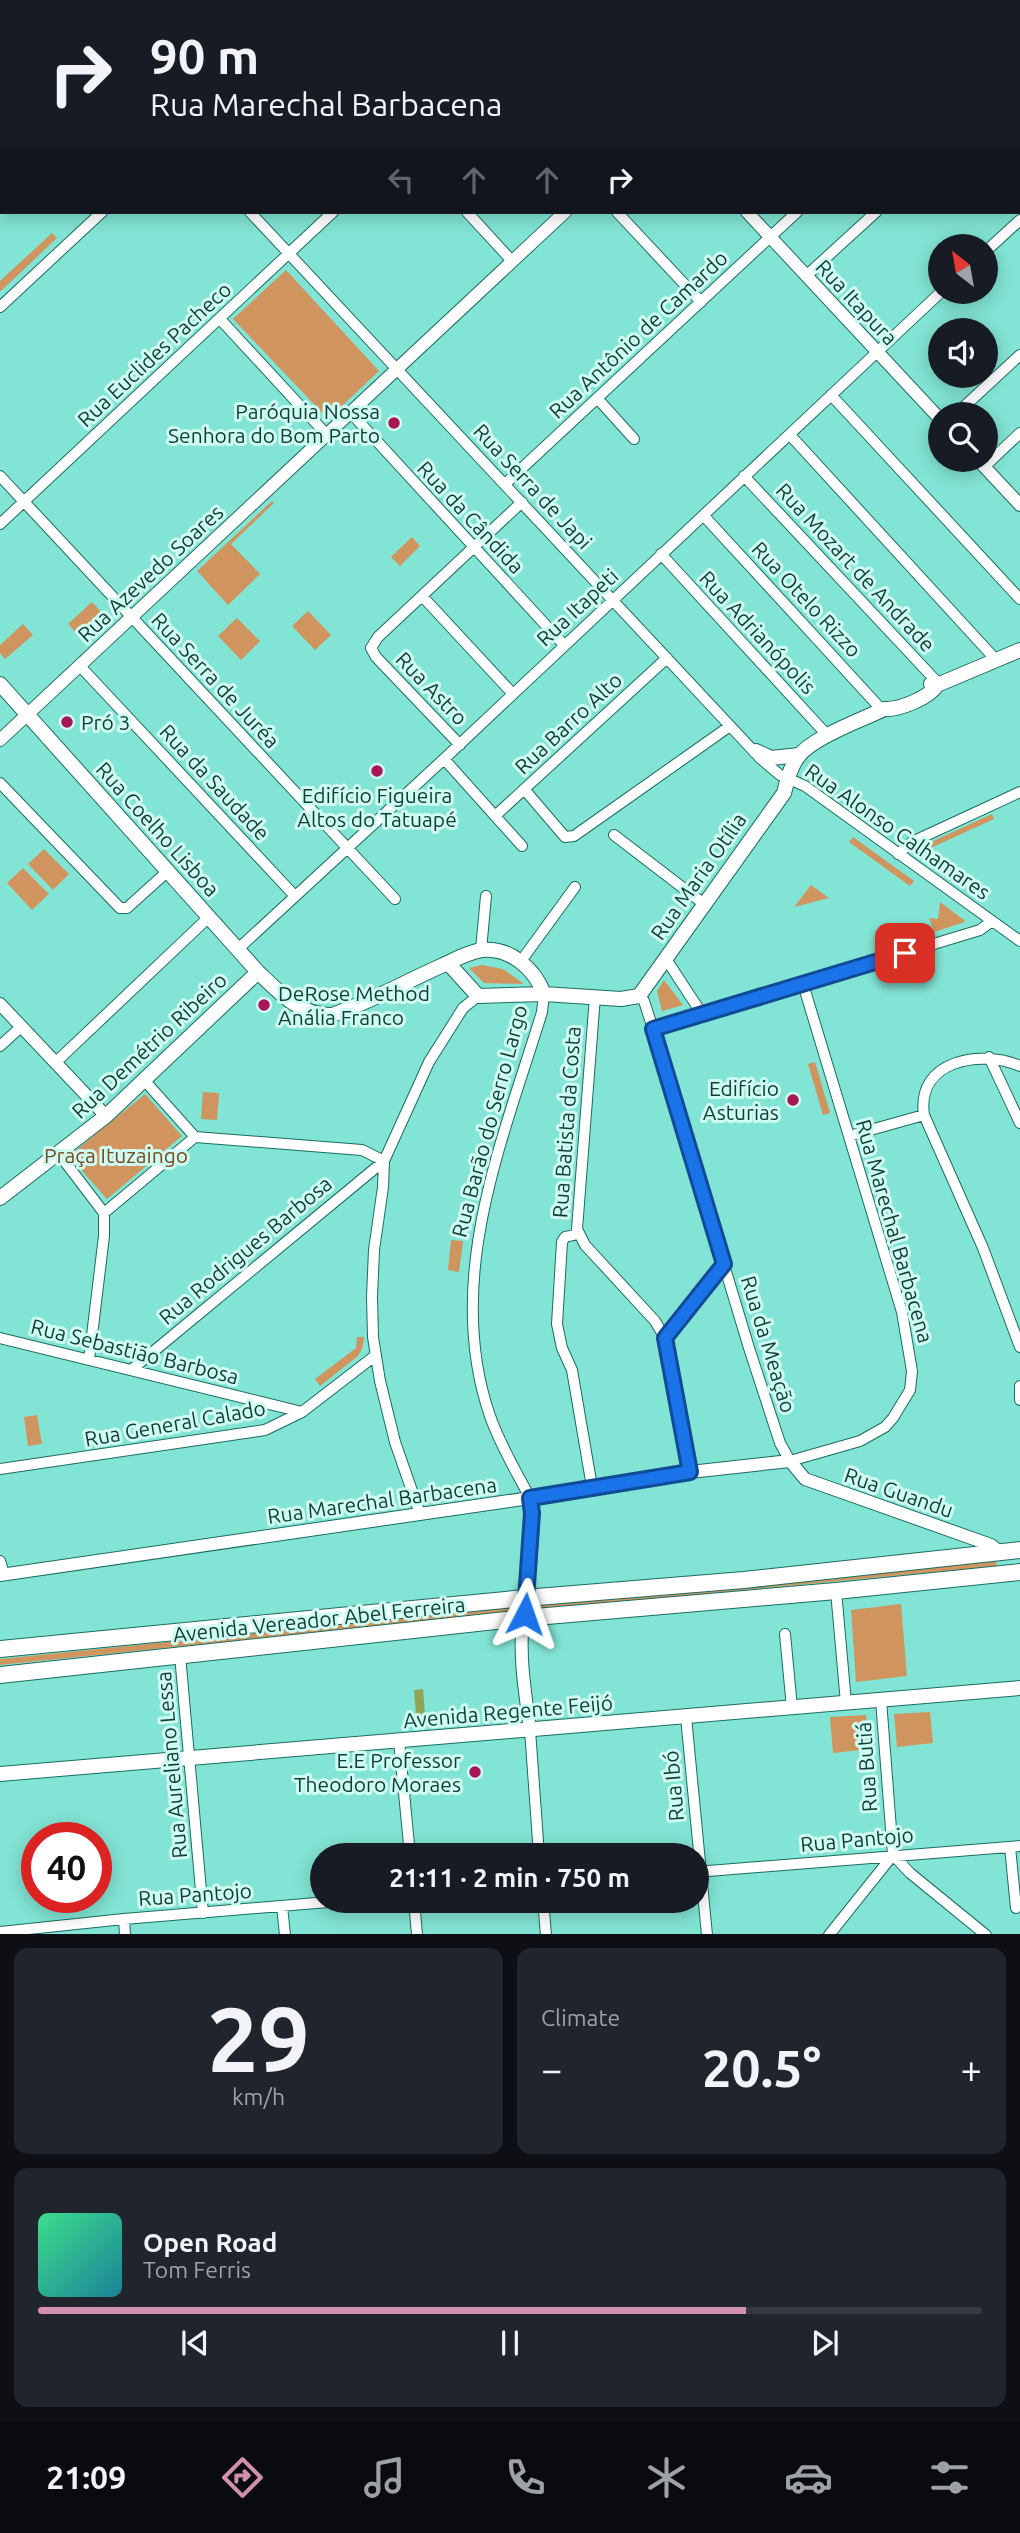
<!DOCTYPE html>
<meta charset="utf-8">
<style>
:root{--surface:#171b24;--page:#20242c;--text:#f1f3f6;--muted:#9ea1a6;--line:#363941;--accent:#d090ae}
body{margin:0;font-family:Ubuntu,sans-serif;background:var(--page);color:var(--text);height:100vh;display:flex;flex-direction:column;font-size:26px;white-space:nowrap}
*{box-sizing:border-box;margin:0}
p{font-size:23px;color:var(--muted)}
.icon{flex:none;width:38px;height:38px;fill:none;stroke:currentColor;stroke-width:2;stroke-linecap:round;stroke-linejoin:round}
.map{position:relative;height:1934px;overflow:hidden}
.panel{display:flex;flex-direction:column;gap:14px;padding:14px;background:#0d0f14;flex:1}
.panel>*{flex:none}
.hud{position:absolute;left:0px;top:0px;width:1020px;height:214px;box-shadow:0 4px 18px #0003;background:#171b24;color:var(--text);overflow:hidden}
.needle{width:46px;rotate:329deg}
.tools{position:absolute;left:928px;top:234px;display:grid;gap:14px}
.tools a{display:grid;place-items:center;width:70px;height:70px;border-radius:50%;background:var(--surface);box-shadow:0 4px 18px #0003;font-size:35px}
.speed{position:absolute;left:21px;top:1822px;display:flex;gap:14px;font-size:35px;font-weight:700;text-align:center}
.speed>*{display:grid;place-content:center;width:91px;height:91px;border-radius:50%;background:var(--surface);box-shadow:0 4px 18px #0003;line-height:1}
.speed .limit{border:10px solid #d22;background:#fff;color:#111}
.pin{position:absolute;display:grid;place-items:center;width:60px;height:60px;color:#fff;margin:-30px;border-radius:14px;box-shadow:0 4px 10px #0006}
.me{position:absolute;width:77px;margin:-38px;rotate:4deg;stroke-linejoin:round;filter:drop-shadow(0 0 5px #0008)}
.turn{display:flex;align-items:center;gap:24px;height:147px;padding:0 35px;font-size:32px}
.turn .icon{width:91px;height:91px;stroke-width:2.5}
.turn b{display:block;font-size:49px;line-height:60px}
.lanes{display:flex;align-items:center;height:66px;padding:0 35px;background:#0003;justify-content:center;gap:35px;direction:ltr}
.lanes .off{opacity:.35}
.big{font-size:52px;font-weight:700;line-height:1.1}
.panel .widget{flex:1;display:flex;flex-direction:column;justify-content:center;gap:10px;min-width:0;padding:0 24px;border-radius:14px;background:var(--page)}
.panel .dial{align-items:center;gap:0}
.dial b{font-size:91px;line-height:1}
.song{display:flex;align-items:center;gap:21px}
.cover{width:84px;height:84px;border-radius:10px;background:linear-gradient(135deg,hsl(150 70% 55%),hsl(190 70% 35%))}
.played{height:7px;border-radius:4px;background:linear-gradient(90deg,var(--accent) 75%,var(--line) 75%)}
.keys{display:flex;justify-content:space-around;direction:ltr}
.heat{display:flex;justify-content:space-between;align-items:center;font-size:38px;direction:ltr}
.panel .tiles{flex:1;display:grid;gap:14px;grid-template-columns:1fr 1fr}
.widget:last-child{grid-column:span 2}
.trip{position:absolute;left:310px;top:1843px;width:399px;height:70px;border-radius:35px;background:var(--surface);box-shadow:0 4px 18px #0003;font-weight:700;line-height:70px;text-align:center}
.tabs{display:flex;height:112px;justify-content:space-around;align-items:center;background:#090b0e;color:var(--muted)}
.tabs .icon{width:49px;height:49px}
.tabs .on{color:var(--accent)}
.tabs b{font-size:32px;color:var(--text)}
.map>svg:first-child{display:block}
.green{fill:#d0955f}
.water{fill:#90a655}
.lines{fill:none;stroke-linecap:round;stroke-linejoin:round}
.minor-casing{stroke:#1b6c61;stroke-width:12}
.tertiary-casing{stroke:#1b6c61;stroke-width:14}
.secondary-casing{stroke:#1b6c61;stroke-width:16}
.primary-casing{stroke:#1b6c61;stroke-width:18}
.minor{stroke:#fff;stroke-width:10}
.tertiary{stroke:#fff;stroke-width:12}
.secondary{stroke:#fff;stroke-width:14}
.primary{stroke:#fff;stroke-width:16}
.route-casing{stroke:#114b97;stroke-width:18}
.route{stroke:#1a73e8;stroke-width:12}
.poi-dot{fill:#a71756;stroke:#cefbf2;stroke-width:2.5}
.labels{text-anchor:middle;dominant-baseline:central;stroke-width:6;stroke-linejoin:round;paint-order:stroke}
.street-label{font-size:21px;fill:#113c35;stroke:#cefbf2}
.poi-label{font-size:21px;fill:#113c35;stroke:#cefbf2;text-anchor:end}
.park-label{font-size:21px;fill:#774b1f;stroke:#cefbf2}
</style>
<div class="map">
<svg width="1020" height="1935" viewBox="0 0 1020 1935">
<rect width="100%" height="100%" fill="#82e4d4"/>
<path class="green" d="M 52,233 L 57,238 L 1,291 L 0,290 L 0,281 Z
M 286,270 L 379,371 L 328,419 L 233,319 Z
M 272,501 L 274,503 L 231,544 L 260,574 L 228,605 L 197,571 Z
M 412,537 L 420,546 L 400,566 L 391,557 Z
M 92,602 L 102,613 L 78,635 L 68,624 Z
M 308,611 L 331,635 L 315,650 L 292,626 Z
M 237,618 L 260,641 L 241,660 L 218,636 Z
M 23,624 L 33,635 L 5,659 L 0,653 L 0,645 Z
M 992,814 L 994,819 L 924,851 L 976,888 L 972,893 L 916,853 L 916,849 Z
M 853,837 L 914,881 L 910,886 L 849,842 Z
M 44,849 L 69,874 L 53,890 L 28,864 Z
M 23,868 L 49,894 L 32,910 L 7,883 Z
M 811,885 L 829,898 L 794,907 Z
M 940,902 L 964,920 L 965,922 L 934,932 L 929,918 L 938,919 Z
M 482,965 L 503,969 L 524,984 L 484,983 L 469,968 Z
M 664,980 L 683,1005 L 662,1011 L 657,991 Z
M 815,1062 L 830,1113 L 823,1115 L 808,1064 Z
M 203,1092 L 219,1093 L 217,1120 L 201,1119 Z
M 145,1094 L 182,1136 L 107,1199 L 69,1156 Z
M 451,1240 L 463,1241 L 459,1272 L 448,1270 Z
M 357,1337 L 364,1337 L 362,1349 L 358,1356 L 320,1386 L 315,1379 L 356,1348 Z
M 37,1415 L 42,1444 L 28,1446 L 24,1417 Z
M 996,1561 L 997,1566 L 541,1609 L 540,1604 L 767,1585 Z
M 901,1604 L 907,1676 L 856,1682 L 851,1610 Z
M 510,1607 L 510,1612 L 0,1665 L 0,1659 Z
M 930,1712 L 933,1743 L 897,1747 L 894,1714 Z
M 866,1715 L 870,1749 L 833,1753 L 830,1717 Z"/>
<path class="water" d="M 423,1689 L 426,1727 L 417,1728 L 414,1690 Z"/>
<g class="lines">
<defs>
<path id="minor" d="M 52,0 L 53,2
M 845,0 L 847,2
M 938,0 L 940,2
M 325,2 L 327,0
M 557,2 L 559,0
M 683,2 L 684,0
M 1018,3 L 1020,2
M 1018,114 L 1020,113
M 1018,185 L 1020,187
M 250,212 L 761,759 L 780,775 L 805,786 L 1020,941
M 467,212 L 512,261
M 617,212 L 701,302
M 985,252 L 1020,220
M 806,276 L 876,212
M 0,307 L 102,212
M 220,319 L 327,435
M 831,395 L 1020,599
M 597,398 L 634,439
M 351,413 L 564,645
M 955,415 L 1020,355
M 790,435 L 997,661
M 984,467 L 1020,433
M 0,476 L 395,899
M 744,476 L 939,684
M 505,484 L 797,212
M 704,516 L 882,710
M 0,524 L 333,212
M 661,554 L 828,736
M 422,596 L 513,694
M 79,665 L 294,895
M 460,745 L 376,657 L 371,648 L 378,637 L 522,502
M 444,759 L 522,846
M 0,783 L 120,908 L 127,908 L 168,871
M 524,789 L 565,837 L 574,836 L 730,726
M 495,816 L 667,658
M 614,835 L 704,904
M 898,854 L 912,842 L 1020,792
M 238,949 L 444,759 L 941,292
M 481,950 L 486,896
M 666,959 L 702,1014
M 521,961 L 575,887
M 595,996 L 577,1229 L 585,1245 L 655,1321 L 665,1338
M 639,996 L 644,1001 L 653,1029 L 749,1348 L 780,1443 L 790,1461 L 860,1441 L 885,1427 L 893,1418 L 910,1390 L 912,1371 L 902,1312 L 803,984
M 653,1029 L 980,930 L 992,921
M 0,1046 L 21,1027
M 989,1057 L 1020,1123
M 55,1063 L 209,917
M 1020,1066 C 981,1049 916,1060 924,1115 L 983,1248 L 1020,1347
M 849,1136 L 924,1115
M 195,1137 L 362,1150 L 384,1161
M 59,1154 L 104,1213 L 195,1137 L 144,1080
M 578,1234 L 565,1237 L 562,1242 L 557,1324 L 562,1348 L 572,1370 L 592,1487
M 0,1338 L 302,1412
M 89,1360 L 104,1236 L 104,1213
M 131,1370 L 384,1161
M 1020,1386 L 1020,1400
M 0,1469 L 265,1430 L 302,1412 L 376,1355
M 690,1472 L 665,1338 L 724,1264
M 530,1498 C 516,1471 500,1445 490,1416 C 443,1280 502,1142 542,1012 L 544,994
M 420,1514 L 395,1442 L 380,1381 L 373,1337 L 372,1297 L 374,1250 L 383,1187 L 384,1161 L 429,1062 L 463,1008 L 478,996
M 0,1561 L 4,1574
M 836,1591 L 846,1703
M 785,1634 L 792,1708
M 180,1655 L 203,1913
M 686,1717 L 707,1935
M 530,1730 L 539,1855
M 399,1741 L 410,1855
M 1010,1847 L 1016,1908
M 893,1855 L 910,1873 L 986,1935
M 696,1872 L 1020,1846
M 414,1900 L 417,1935
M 543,1900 L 546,1935
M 282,1906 L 285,1935
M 124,1919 L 125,1935
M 0,1932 L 124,1919 L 352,1900
M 829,1935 L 893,1855 L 881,1700"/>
<path id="tertiary" d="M 547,0 L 549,2
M 96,2 L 97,0
M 791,2 L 793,0
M 0,91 L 2,90
M 747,212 L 940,419
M 978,460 L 1020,505
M 0,740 L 565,212
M 0,1004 L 106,1116
M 0,1575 L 530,1498 L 690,1472 L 790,1461 L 805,1479 L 991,1545 L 1001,1553
M 530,1730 C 526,1698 520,1664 522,1633 C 524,1595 538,1532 530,1498"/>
<path id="secondary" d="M 0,684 L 258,972 C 279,992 300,1016 332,1015 C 370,1002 405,982 441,966 C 454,960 468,952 482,950 C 510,947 535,969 544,994
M 931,684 L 937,685 L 1020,650
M 756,751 L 771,758 L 799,755
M 448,963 L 478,996 L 544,994 L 621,999 L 639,996 L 784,793 C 787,781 790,767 798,757 C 811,738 862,720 884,709 C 899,710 929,698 937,685
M 0,1198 L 106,1116 L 258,972
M 0,1774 L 1020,1688"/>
<path id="primary" d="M 0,1649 L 525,1598 L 744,1580 L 1020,1550
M 0,1675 L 524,1618 L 836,1591 L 1020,1572"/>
</defs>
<use href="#minor" class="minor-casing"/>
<use href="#tertiary" class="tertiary-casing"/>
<use href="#secondary" class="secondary-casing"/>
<use href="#primary" class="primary-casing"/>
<use href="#minor" class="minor"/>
<use href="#tertiary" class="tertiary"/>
<use href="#secondary" class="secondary"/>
<use href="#primary" class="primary"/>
</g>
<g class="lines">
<defs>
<path id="route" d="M 525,1614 L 532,1513 L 530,1498 L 690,1472 L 665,1338 L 724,1264 L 653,1029 L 905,953"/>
</defs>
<use href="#route" class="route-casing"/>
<use href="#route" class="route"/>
</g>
<g class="poi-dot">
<circle cx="394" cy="423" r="7"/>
<circle cx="67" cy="722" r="7"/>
<circle cx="377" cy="771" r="7"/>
<circle cx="264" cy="1005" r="7"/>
<circle cx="793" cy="1100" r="7"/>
<circle cx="475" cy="1772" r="7"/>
</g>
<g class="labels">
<g class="street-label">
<text transform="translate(857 302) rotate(47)">Rua Itapura</text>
<text transform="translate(638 334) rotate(-43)">Rua Antônio de Camardo</text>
<text transform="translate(154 354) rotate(-43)">Rua Euclides Pacheco</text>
<text transform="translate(533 486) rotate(47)">Rua Serra de Japi</text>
<text transform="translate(471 517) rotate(47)">Rua da Cândida</text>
<text transform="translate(856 567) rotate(47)">Rua Mozart de Andrade</text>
<text transform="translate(150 573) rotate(-43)">Rua Azevedo Soares</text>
<text transform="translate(807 599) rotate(47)">Rua Otelo Rizzo</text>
<text transform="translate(577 607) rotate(-43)">Rua Itapeti</text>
<text transform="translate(758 632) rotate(47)">Rua Adrianópolis</text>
<text transform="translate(216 680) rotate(47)">Rua Serra de Juréa</text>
<text transform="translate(432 688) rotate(46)">Rua Astro</text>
<text transform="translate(568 723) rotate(-43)">Rua Barro Alto</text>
<text transform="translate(215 782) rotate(47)">Rua da Saudade</text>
<text transform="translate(158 829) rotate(48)">Rua Coelho Lisboa</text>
<text transform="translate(898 831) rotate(35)">Rua Alonso Calhamares</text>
<text transform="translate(698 876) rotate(-55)">Rua Maria Otília</text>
<text transform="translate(149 1045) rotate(-43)">Rua Demétrio Ribeiro</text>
<text transform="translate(489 1121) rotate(-75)">Rua Barão do Serro Largo</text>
<text transform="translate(566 1122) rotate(-86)">Rua Batista da Costa</text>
<text transform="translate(895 1231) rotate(74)">Rua Marechal Barbacena</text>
<text transform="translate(245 1250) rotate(-40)">Rua Rodrigues Barbosa</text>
<text transform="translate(769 1344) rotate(73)">Rua da Meação</text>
<text transform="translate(135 1351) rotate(14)">Rua Sebastião Barbosa</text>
<text transform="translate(175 1423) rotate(-10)">Rua General Calado</text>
<text transform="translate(899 1492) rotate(19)">Rua Guandu</text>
<text transform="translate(382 1500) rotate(-8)">Rua Marechal Barbacena</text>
<text transform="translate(319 1619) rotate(-6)">Avenida Vereador Abel Ferreira</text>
<text transform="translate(508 1711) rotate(-5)">Avenida Regente Feijó</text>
<text transform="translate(171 1765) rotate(-95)">Rua Aureliano Lessa</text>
<text transform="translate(866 1767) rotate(-94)">Rua Butiá</text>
<text transform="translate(673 1786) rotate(-95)">Rua Ibó</text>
<text transform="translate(857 1839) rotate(-5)">Rua Pantojo</text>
<text transform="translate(195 1894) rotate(-4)">Rua Pantojo</text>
</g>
<g class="poi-label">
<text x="380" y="411">Paróquia Nossa<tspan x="380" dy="24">Senhora do Bom Parto</tspan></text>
<text x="81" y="722" text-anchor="start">Pró 3</text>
<text x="377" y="795" text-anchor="middle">Edifício Figueira<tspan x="377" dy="24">Altos do Tatuapé</tspan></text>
<text x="278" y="993" text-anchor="start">DeRose Method<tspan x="278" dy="24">Anália Franco</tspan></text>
<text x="779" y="1088">Edifício<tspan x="779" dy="24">Asturias</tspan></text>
<text x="461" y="1760">E.E Professor<tspan x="461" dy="24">Theodoro Moraes</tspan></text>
</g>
<g class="park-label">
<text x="116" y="1155">Praça Ituzaingo</text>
</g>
</g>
</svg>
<div class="tools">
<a><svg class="needle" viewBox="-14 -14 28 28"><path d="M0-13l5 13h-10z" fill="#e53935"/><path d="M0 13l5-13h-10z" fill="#9ea1a6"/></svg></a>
<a><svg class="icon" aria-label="sound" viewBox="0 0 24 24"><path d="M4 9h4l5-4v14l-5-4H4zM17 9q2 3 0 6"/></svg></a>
<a><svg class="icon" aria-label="search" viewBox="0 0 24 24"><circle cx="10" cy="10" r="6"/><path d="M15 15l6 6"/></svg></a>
</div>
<div class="speed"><div class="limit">40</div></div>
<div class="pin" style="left:905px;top:953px;background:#d93025"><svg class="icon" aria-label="arrive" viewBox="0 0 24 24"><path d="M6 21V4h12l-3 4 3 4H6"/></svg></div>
<svg class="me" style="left:525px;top:1614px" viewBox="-20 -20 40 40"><path d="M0-17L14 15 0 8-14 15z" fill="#1a73e8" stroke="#fff" stroke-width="4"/></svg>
<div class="trip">21:11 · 2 min · 750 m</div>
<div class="hud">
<div class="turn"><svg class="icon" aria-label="right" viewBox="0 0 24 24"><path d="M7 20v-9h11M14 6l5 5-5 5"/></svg><div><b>90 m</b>Rua Marechal Barbacena</div></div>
<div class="lanes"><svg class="icon off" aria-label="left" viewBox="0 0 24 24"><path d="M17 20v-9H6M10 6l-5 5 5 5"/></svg><svg class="icon off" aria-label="ahead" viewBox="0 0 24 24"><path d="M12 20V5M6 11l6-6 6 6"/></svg><svg class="icon off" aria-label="ahead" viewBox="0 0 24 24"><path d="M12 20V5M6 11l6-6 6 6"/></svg><svg class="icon" aria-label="right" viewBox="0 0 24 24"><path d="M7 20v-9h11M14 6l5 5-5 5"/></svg></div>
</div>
</div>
<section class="panel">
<div class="tiles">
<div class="widget dial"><b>29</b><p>km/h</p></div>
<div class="widget"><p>Climate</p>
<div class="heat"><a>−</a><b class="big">20.5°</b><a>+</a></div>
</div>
<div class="widget">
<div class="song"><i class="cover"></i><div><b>Open Road</b><p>Tom Ferris</p></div></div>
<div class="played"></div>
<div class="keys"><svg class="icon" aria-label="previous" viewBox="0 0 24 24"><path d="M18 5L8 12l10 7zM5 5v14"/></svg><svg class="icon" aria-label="pause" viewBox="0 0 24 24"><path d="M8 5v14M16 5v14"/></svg><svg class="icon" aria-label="next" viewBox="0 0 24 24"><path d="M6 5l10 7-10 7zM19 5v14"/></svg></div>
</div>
</div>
</section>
<nav class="tabs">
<b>21:09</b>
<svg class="icon on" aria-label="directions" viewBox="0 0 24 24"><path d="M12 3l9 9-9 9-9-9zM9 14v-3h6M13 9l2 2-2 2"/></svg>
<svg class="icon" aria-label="music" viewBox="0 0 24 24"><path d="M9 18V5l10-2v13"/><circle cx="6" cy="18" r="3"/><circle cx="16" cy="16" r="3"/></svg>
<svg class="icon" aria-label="phone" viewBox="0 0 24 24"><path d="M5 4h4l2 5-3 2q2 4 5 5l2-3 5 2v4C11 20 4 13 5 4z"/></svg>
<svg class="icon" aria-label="climate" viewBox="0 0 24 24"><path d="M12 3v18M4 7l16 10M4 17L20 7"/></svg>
<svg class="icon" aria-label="car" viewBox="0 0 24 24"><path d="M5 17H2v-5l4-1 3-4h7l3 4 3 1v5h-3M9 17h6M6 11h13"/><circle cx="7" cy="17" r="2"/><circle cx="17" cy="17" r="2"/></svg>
<svg class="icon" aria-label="filters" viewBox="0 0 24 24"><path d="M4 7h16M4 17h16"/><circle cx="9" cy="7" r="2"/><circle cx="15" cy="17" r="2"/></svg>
</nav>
